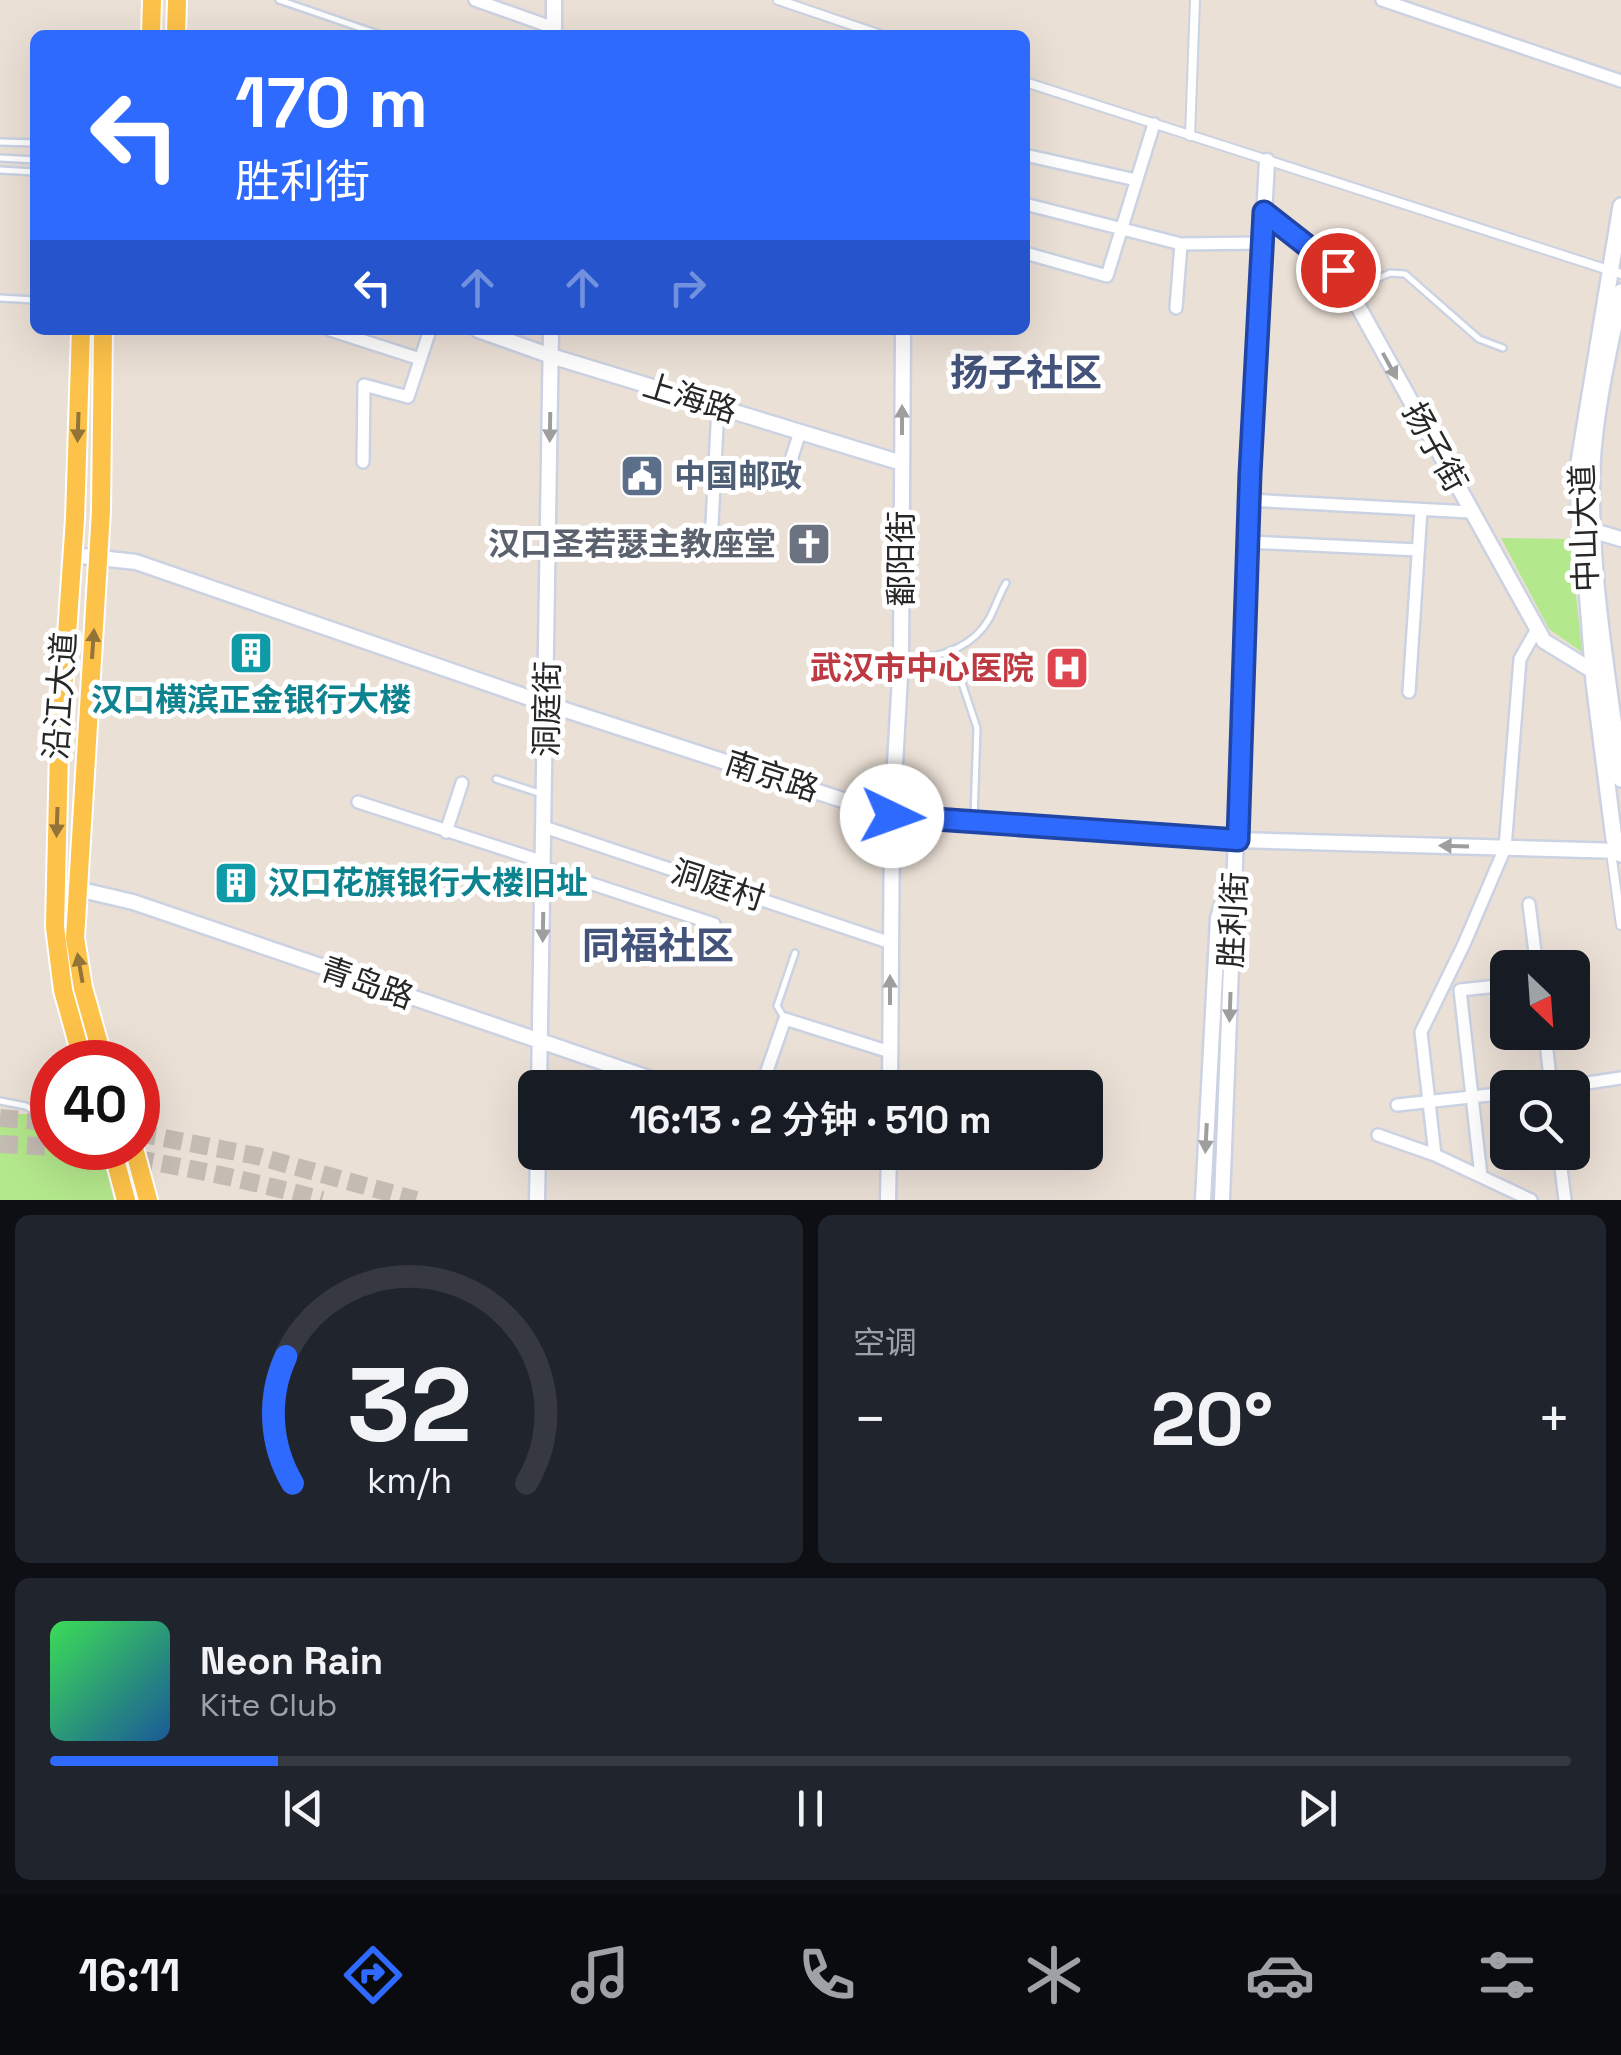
<!DOCTYPE html>
<html lang="zh">
<meta charset="utf-8">
<style>
:root{--surface:#171b24;--page:#20242c;--text:#f1f3f6;--muted:#9ea1a6;--line:#363941;--accent:#2f6aff}
body{margin:0;font-family:"Space Grotesk","Noto Sans SC",sans-serif;background:var(--page);color:var(--text);height:100vh;display:flex;flex-direction:column;font-size:38px;white-space:nowrap}
*{box-sizing:border-box;margin:0}
p{font-size:32px;color:var(--muted)}
.icon{flex:none;width:55px;height:55px;fill:none;stroke:currentColor;stroke-width:2;stroke-linecap:round;stroke-linejoin:round}
.map{position:relative;height:1200px;overflow:hidden}
.details{display:flex;flex-direction:column;gap:15px;padding:15px;background:#0d0f14;flex:1}
.details>*{flex:none}
.banner{position:absolute;left:30px;top:30px;width:1000px;height:305px;border-radius:15px;box-shadow:0 10px 40px #0002;background:#2f6aff;color:#fff;overflow:hidden}
.needle{width:65px;rotate:155deg}
.controls{position:absolute;left:1490px;top:950px;display:grid;gap:20px}
.controls a{display:grid;place-items:center;width:100px;height:100px;border-radius:15px;background:var(--surface);box-shadow:0 10px 40px #0002;font-size:50px}
.speed{position:absolute;left:30px;top:1040px;display:flex;gap:20px;font-size:50px;font-weight:700;text-align:center}
.speed>*{display:grid;place-content:center;width:130px;height:130px;border-radius:50%;background:var(--surface);box-shadow:0 10px 40px #0002;line-height:1}
.speed .limit{border:15px solid #d22;background:#fff;color:#111}
.pin{position:absolute;display:grid;place-items:center;width:85px;height:85px;color:#fff;margin:-42px;border:5px solid #fff;border-radius:50%;box-shadow:0 2px 10px #0007}
.me{position:absolute;width:110px;margin:-55px;rotate:93deg;stroke-linejoin:round;filter:drop-shadow(0 0 8px #0008)}
.turn{display:flex;align-items:center;gap:35px;height:210px;padding:0 40px;font-size:45px}
.turn .icon{width:130px;height:130px;stroke-width:2.5}
.turn b{display:block;font-size:70px;line-height:85px}
.lanes{display:flex;align-items:center;height:95px;padding:0 40px;background:#0003;justify-content:center;gap:50px;direction:ltr}
.lanes .off{opacity:.35}
.big{font-size:75px;font-weight:600;line-height:1.1}
.details .widget{flex:1;display:flex;flex-direction:column;justify-content:center;gap:15px;min-width:0;padding:0 35px;border-radius:15px;background:var(--page)}
.details .dial{align-items:center;gap:0}
.dial svg{height:260px;overflow:visible;fill:none;stroke:var(--line);stroke-width:7;stroke-linecap:round;text-anchor:middle}
.dial text{fill:var(--text);stroke:none}
.song{display:flex;align-items:center;gap:30px}
.cover{width:120px;height:120px;border-radius:15px;background:linear-gradient(135deg,hsl(130 70% 55%),hsl(210 70% 35%))}
.played{height:10px;border-radius:5px;background:linear-gradient(90deg,var(--accent) 15%,var(--line) 15%)}
.keys{display:flex;justify-content:space-around;direction:ltr}
.heat{display:flex;justify-content:space-between;align-items:center;font-size:55px;direction:ltr}
.details .tiles{flex:1;display:grid;gap:15px;grid-template-columns:1fr 1fr}
.widget:last-child{grid-column:span 2}
.trip{position:absolute;left:518px;top:1070px;width:585px;height:100px;border-radius:15px;background:var(--surface);box-shadow:0 10px 40px #0002;font-weight:600;line-height:100px;text-align:center}
.dock{display:flex;height:160px;justify-content:space-around;align-items:center;background:#090b0e;color:var(--muted)}
.dock .icon{width:70px;height:70px}
.dock .current{color:var(--accent)}
.dock b{font-size:45px;color:var(--text)}
.map>svg:first-child{display:block}
.green{fill:#b4e88c}
.lines{fill:none;stroke-linecap:round;stroke-linejoin:round}
.primary-tunnel{stroke:#c4bbb3;stroke-width:18;stroke-dasharray:18 9;stroke-linecap:butt}
.service-casing{stroke:#cbd2e2;stroke-width:10}
.pedestrian-casing{stroke:#cbd2e2;stroke-width:12}
.minor-casing{stroke:#cbd2e2;stroke-width:16}
.tertiary-casing{stroke:#cbd2e2;stroke-width:19}
.secondary-casing{stroke:#cbd2e2;stroke-width:20}
.primary-casing{stroke:#fff;stroke-width:22}
.service{stroke:#fff;stroke-width:5}
.pedestrian{stroke:#fff;stroke-width:8}
.minor{stroke:#fff;stroke-width:11}
.tertiary{stroke:#fff;stroke-width:14}
.secondary{stroke:#fff;stroke-width:15}
.primary{stroke:#fdc249;stroke-width:18}
.oneway{fill:#9e9e9e}
.oneway2{fill:#927438}
.route-casing{stroke:#1f45a6;stroke-width:25}
.route{stroke:#2f6aff;stroke-width:18}
.labels{text-anchor:middle;dominant-baseline:central;stroke-width:10;stroke-linejoin:round;paint-order:stroke}
.street-label{font-size:32px;fill:#272727;stroke:#fff}
.service-label{font-size:32px;font-weight:bold;fill:#4e5e75;stroke:#fff;text-anchor:start}
.worship-label{font-size:32px;font-weight:bold;fill:#5b616d;stroke:#fff;text-anchor:end}
.health-label{font-size:32px;font-weight:bold;fill:#be3a42;stroke:#fff;text-anchor:end}
.culture-label{font-size:32px;font-weight:bold;fill:#0d838f;stroke:#fff}
.quarter-label{font-size:38px;font-weight:bold;fill:#44537a;stroke:#fff}
</style>
<div class="map">
<svg width="1621" height="1200" viewBox="0 0 1621 1200">
<rect width="100%" height="100%" fill="#ebe0d6"/>
<path class="green" d="M 1501,538 L 1570,539 L 1582,652 L 1549,629 Z
M 0,1114 L 31,1114 L 52,1126 L 52,1148 L 92,1148 L 105,1164 L 114,1200 L 0,1200 Z"/>
<g class="lines">
<path class="primary-tunnel" d="M 0,1118 L 52,1122
M 138,1133 L 257,1156 L 416,1200
M 0,1144 L 52,1147
M 55,1148 C 146,1158 234,1176 322,1200"/>
<defs>
<path id="service" d="M 279,0 L 381,35
M 0,142 L 35,143
M 0,158 L 35,160
M 0,170 L 35,172
M 1352,290 L 1390,273 L 1405,274 L 1479,339 L 1503,348
M 0,298 L 35,300
M 951,650 L 977,728 L 974,818
M 906,660 C 937,658 972,649 989,619 C 995,608 999,595 1006,583
M 496,779 L 542,794
M 785,1019 L 777,1006 L 795,953
M 0,1101 L 26,1106 L 52,1121"/>
<path id="pedestrian" d="M 778,0 L 881,35
M 1025,82 L 1621,274
M 1190,136 L 1195,0
M 1611,852 L 1621,925"/>
<path id="minor" d="M 475,0 L 554,28
M 1382,0 L 1621,81
M 1025,155 L 1136,180
M 1025,204 L 1181,244 L 1263,243
M 1025,253 L 1107,276 L 1154,124
M 1176,308 L 1181,244
M 330,330 L 420,359
M 791,460 L 800,432
M 363,462 L 364,385 L 408,397 L 430,330
M 1249,500 L 1470,512
M 1248,542 L 1418,550
M 711,543 L 718,407
M 1409,692 L 1421,510
M 358,802 L 544,862
M 544,827 L 891,943
M 446,832 L 462,783
M 544,868 L 714,924
M 1529,904 L 1537,968
M 1545,1032 L 1551,1088
M 761,1088 L 785,1019 L 890,1052
M 1555,1088 L 1621,1078
M 1397,1105 L 1508,1093
M 1378,1135 L 1435,1155 L 1531,1200
M 1559,1152 L 1565,1200
M 1435,1155 L 1421,1032 L 1464,944 L 1505,848 L 1520,659 L 1537,629
M 1481,1176 L 1460,990 L 1508,985"/>
<path id="tertiary" d="M 554,35 L 554,0
M 1265,213 L 1338,270 L 1544,641 L 1593,671 L 1602,667
M 478,330 L 551,356 L 902,463
M 1594,531 L 1621,539
M 72,555 L 136,562 L 547,704 L 892,816 L 1238,840 L 1621,851
M 56,884 L 133,902 L 678,1088
M 539,1088 L 551,330
M 890,1088 L 892,816 L 901,660 L 903,330
M 537,1200 L 538,1152
M 888,1200 L 889,1152
M 1203,1200 L 1218,918 L 1231,878
M 1222,1200 L 1250,474 L 1267,161"/>
<path id="secondary" d="M 1621,206 L 1578,468 L 1594,682 L 1614,839 L 1621,854
M 1621,292 C 1609,349 1595,408 1592,466 C 1588,570 1608,676 1621,779"/>
<path id="primary" d="M 151,35 L 152,0
M 176,35 L 177,0
M 81,330 L 75,519 L 59,750 L 55,927 L 63,990 L 83,1062
M 103,330 L 101,511 L 75,938 L 83,988 L 104,1062
M 112,1148 L 126,1200
M 134,1148 L 148,1200"/>
</defs>
<use href="#service" class="service-casing"/>
<use href="#pedestrian" class="pedestrian-casing"/>
<use href="#minor" class="minor-casing"/>
<use href="#tertiary" class="tertiary-casing"/>
<use href="#secondary" class="secondary-casing"/>
<use href="#primary" class="primary-casing"/>
<use href="#service" class="service"/>
<use href="#pedestrian" class="pedestrian"/>
<use href="#minor" class="minor"/>
<use href="#tertiary" class="tertiary"/>
<use href="#secondary" class="secondary"/>
<use href="#primary" class="primary"/>
</g>
<defs><path id="oneway-solid" d="M-6-.8H1V-3.2L6.5 0L1 3.2V.8H-6Z" transform="scale(2.5)"/></defs>
<g class="oneway">
<use href="#oneway-solid" transform="translate(1390 366) rotate(61)"/>
<use href="#oneway-solid" transform="translate(902 420) rotate(-90)"/>
<use href="#oneway-solid" transform="translate(550 427) rotate(91)"/>
<use href="#oneway-solid" transform="translate(1454 846) rotate(-178)"/>
<use href="#oneway-solid" transform="translate(543 927) rotate(91)"/>
<use href="#oneway-solid" transform="translate(890 990) rotate(-90)"/>
<use href="#oneway-solid" transform="translate(1230 1007) rotate(92)"/>
<use href="#oneway-solid" transform="translate(1206 1138) rotate(93)"/>
</g>
<g class="oneway2">
<use href="#oneway-solid" transform="translate(78 427) rotate(92)"/>
<use href="#oneway-solid" transform="translate(93 644) rotate(-86)"/>
<use href="#oneway-solid" transform="translate(57 822) rotate(92)"/>
<use href="#oneway-solid" transform="translate(80 968) rotate(-100)"/>
</g>
<g class="lines">
<defs>
<path id="route" d="M 892,816 L 1238,840 L 1250,474 L 1264,212 L 1338,270"/>
</defs>
<use href="#route" class="route-casing"/>
<use href="#route" class="route"/>
</g>
<defs>
<symbol id="civic-square" viewBox="-11 -11 22 22"><rect x="-9" y="-9" width="18" height="18" rx="4" fill="#5c6f8a" stroke="#fff"/><path d="M-.6-6.5H3V-4.5H.6V-3L4-1V1h2V6H-6V1h2V-1L-.6-3ZM-1.2 2.5V6h2.4V2.5Z" fill="#fff"/></symbol>
<symbol id="church-square" viewBox="-11 -11 22 22"><rect x="-9" y="-9" width="18" height="18" rx="4" fill="#6b7280" stroke="#fff"/><path d="M-1.2-6h2.4v3.5h3.3v2.4h-3.3V6h-2.4V-.1h-3.3v-2.4h3.3Z" fill="#fff"/></symbol>
<symbol id="building-square" viewBox="-11 -11 22 22"><rect x="-9" y="-9" width="18" height="18" rx="4" fill="#0f9aa8" stroke="#fff"/><path d="M-4-6H4V6H1V3H-1V6H-4ZM-2.5-4.3h1.7v1.8h-1.7ZM.8-4.3h1.7v1.8H.8ZM-2.5-1h1.7V.8h-1.7ZM.8-1h1.7V.8H.8Z" fill="#fff"/></symbol>
<symbol id="hospital-square" viewBox="-11 -11 22 22"><rect x="-9" y="-9" width="18" height="18" rx="4" fill="#e0444e" stroke="#fff"/><path d="M-5-5h3v3.5h4V-5h3V5h-3V1.5h-4V5h-3Z" fill="#fff"/></symbol>
</defs>
<g fill-rule="evenodd">
<use href="#civic-square" x="617" y="451" width="50" height="50"/>
<use href="#church-square" x="784" y="519" width="50" height="50"/>
<use href="#building-square" x="226" y="628" width="50" height="50"/>
<use href="#hospital-square" x="1042" y="643" width="50" height="50"/>
<use href="#building-square" x="211" y="858" width="50" height="50"/>
</g>
<g class="labels">
<g class="street-label">
<text transform="translate(690 398) rotate(17)">上海路</text>
<text transform="translate(1435 447) rotate(61)">扬子街</text>
<text transform="translate(1584 528) rotate(-92)">中山大道</text>
<text transform="translate(901 559) rotate(-90)">鄱阳街</text>
<text transform="translate(60 696) rotate(-86)">沿江大道</text>
<text transform="translate(547 709) rotate(-89)">洞庭街</text>
<text transform="translate(772 776) rotate(18)">南京路</text>
<text transform="translate(718 885) rotate(18)">洞庭村</text>
<text transform="translate(1233 920) rotate(-87)">胜利街</text>
<text transform="translate(367 983) rotate(19)">青岛路</text>
</g>
<g class="service-label">
<text x="674" y="476">中国邮政</text>
</g>
<g class="worship-label">
<text x="776" y="544">汉口圣若瑟主教座堂</text>
</g>
<g class="health-label">
<text x="1034" y="668">武汉市中心医院</text>
</g>
<g class="culture-label">
<text x="251" y="700">汉口横滨正金银行大楼</text>
<text x="268" y="883" text-anchor="start">汉口花旗银行大楼旧址</text>
</g>
<g class="quarter-label">
<text x="1026" y="373">扬子社区</text>
<text x="658" y="946">同福社区</text>
</g>
</g>
</svg>
<div class="controls">
<a><svg class="needle" viewBox="-14 -14 28 28"><path d="M0-13l5 13h-10z" fill="#e53935"/><path d="M0 13l5-13h-10z" fill="#9ea1a6"/></svg></a>
<a><svg class="icon" aria-label="search" viewBox="0 0 24 24"><circle cx="10" cy="10" r="6"/><path d="M15 15l6 6"/></svg></a>
</div>
<div class="speed"><div class="limit">40</div></div>
<div class="pin" style="left:1338px;top:270px;background:#d93025"><svg class="icon" aria-label="arrive" viewBox="0 0 24 24"><path d="M6 21V4h12l-3 4 3 4H6"/></svg></div>
<svg class="me" style="left:892px;top:816px" viewBox="-20 -20 40 40"><circle r="19" fill="#fff"/><path d="M0-13L10 11 0 6-10 11z" fill="#2f6aff"/></svg>
<div class="trip">16:13 · 2 分钟 · 510 m</div>
<div class="banner">
<div class="turn"><svg class="icon" aria-label="left" viewBox="0 0 24 24"><path d="M17 20v-9H6M10 6l-5 5 5 5"/></svg><div><b>170 m</b>胜利街</div></div>
<div class="lanes"><svg class="icon" aria-label="left" viewBox="0 0 24 24"><path d="M17 20v-9H6M10 6l-5 5 5 5"/></svg><svg class="icon off" aria-label="ahead" viewBox="0 0 24 24"><path d="M12 20V5M6 11l6-6 6 6"/></svg><svg class="icon off" aria-label="ahead" viewBox="0 0 24 24"><path d="M12 20V5M6 11l6-6 6 6"/></svg><svg class="icon off" aria-label="right" viewBox="0 0 24 24"><path d="M7 20v-9h11M14 6l5 5-5 5"/></svg></div>
</div>
</div>
<section class="details">
<div class="tiles">
<div class="widget dial"><svg viewBox="0 0 100 80">
<path d="M14 69A42 42 0 1 1 86 69"/>
<path d="M14 69A42 42 0 0 1 12 30" stroke="#2f6aff"/>
<text x="50" y="56" font-size="32" font-weight="700">32</text>
<text x="50" y="72" font-size="11">km/h</text>
</svg></div>
<div class="widget"><p>空调</p>
<div class="heat"><a>−</a><b class="big">20°</b><a>+</a></div>
</div>
<div class="widget">
<div class="song"><i class="cover"></i><div><b>Neon Rain</b><p>Kite Club</p></div></div>
<div class="played"></div>
<div class="keys"><svg class="icon" aria-label="previous" viewBox="0 0 24 24"><path d="M18 5L8 12l10 7zM5 5v14"/></svg><svg class="icon" aria-label="pause" viewBox="0 0 24 24"><path d="M8 5v14M16 5v14"/></svg><svg class="icon" aria-label="next" viewBox="0 0 24 24"><path d="M6 5l10 7-10 7zM19 5v14"/></svg></div>
</div>
</div>
</section>
<nav class="dock">
<b>16:11</b>
<svg class="icon current" aria-label="directions" viewBox="0 0 24 24"><path d="M12 3l9 9-9 9-9-9zM9 14v-3h6M13 9l2 2-2 2"/></svg>
<svg class="icon" aria-label="music" viewBox="0 0 24 24"><path d="M9 18V5l10-2v13"/><circle cx="6" cy="18" r="3"/><circle cx="16" cy="16" r="3"/></svg>
<svg class="icon" aria-label="phone" viewBox="0 0 24 24"><path d="M5 4h4l2 5-3 2q2 4 5 5l2-3 5 2v4C11 20 4 13 5 4z"/></svg>
<svg class="icon" aria-label="climate" viewBox="0 0 24 24"><path d="M12 3v18M4 7l16 10M4 17L20 7"/></svg>
<svg class="icon" aria-label="car" viewBox="0 0 24 24"><path d="M5 17H2v-5l4-1 3-4h7l3 4 3 1v5h-3M9 17h6M6 11h13"/><circle cx="7" cy="17" r="2"/><circle cx="17" cy="17" r="2"/></svg>
<svg class="icon" aria-label="filters" viewBox="0 0 24 24"><path d="M4 7h16M4 17h16"/><circle cx="9" cy="7" r="2"/><circle cx="15" cy="17" r="2"/></svg>
</nav>
